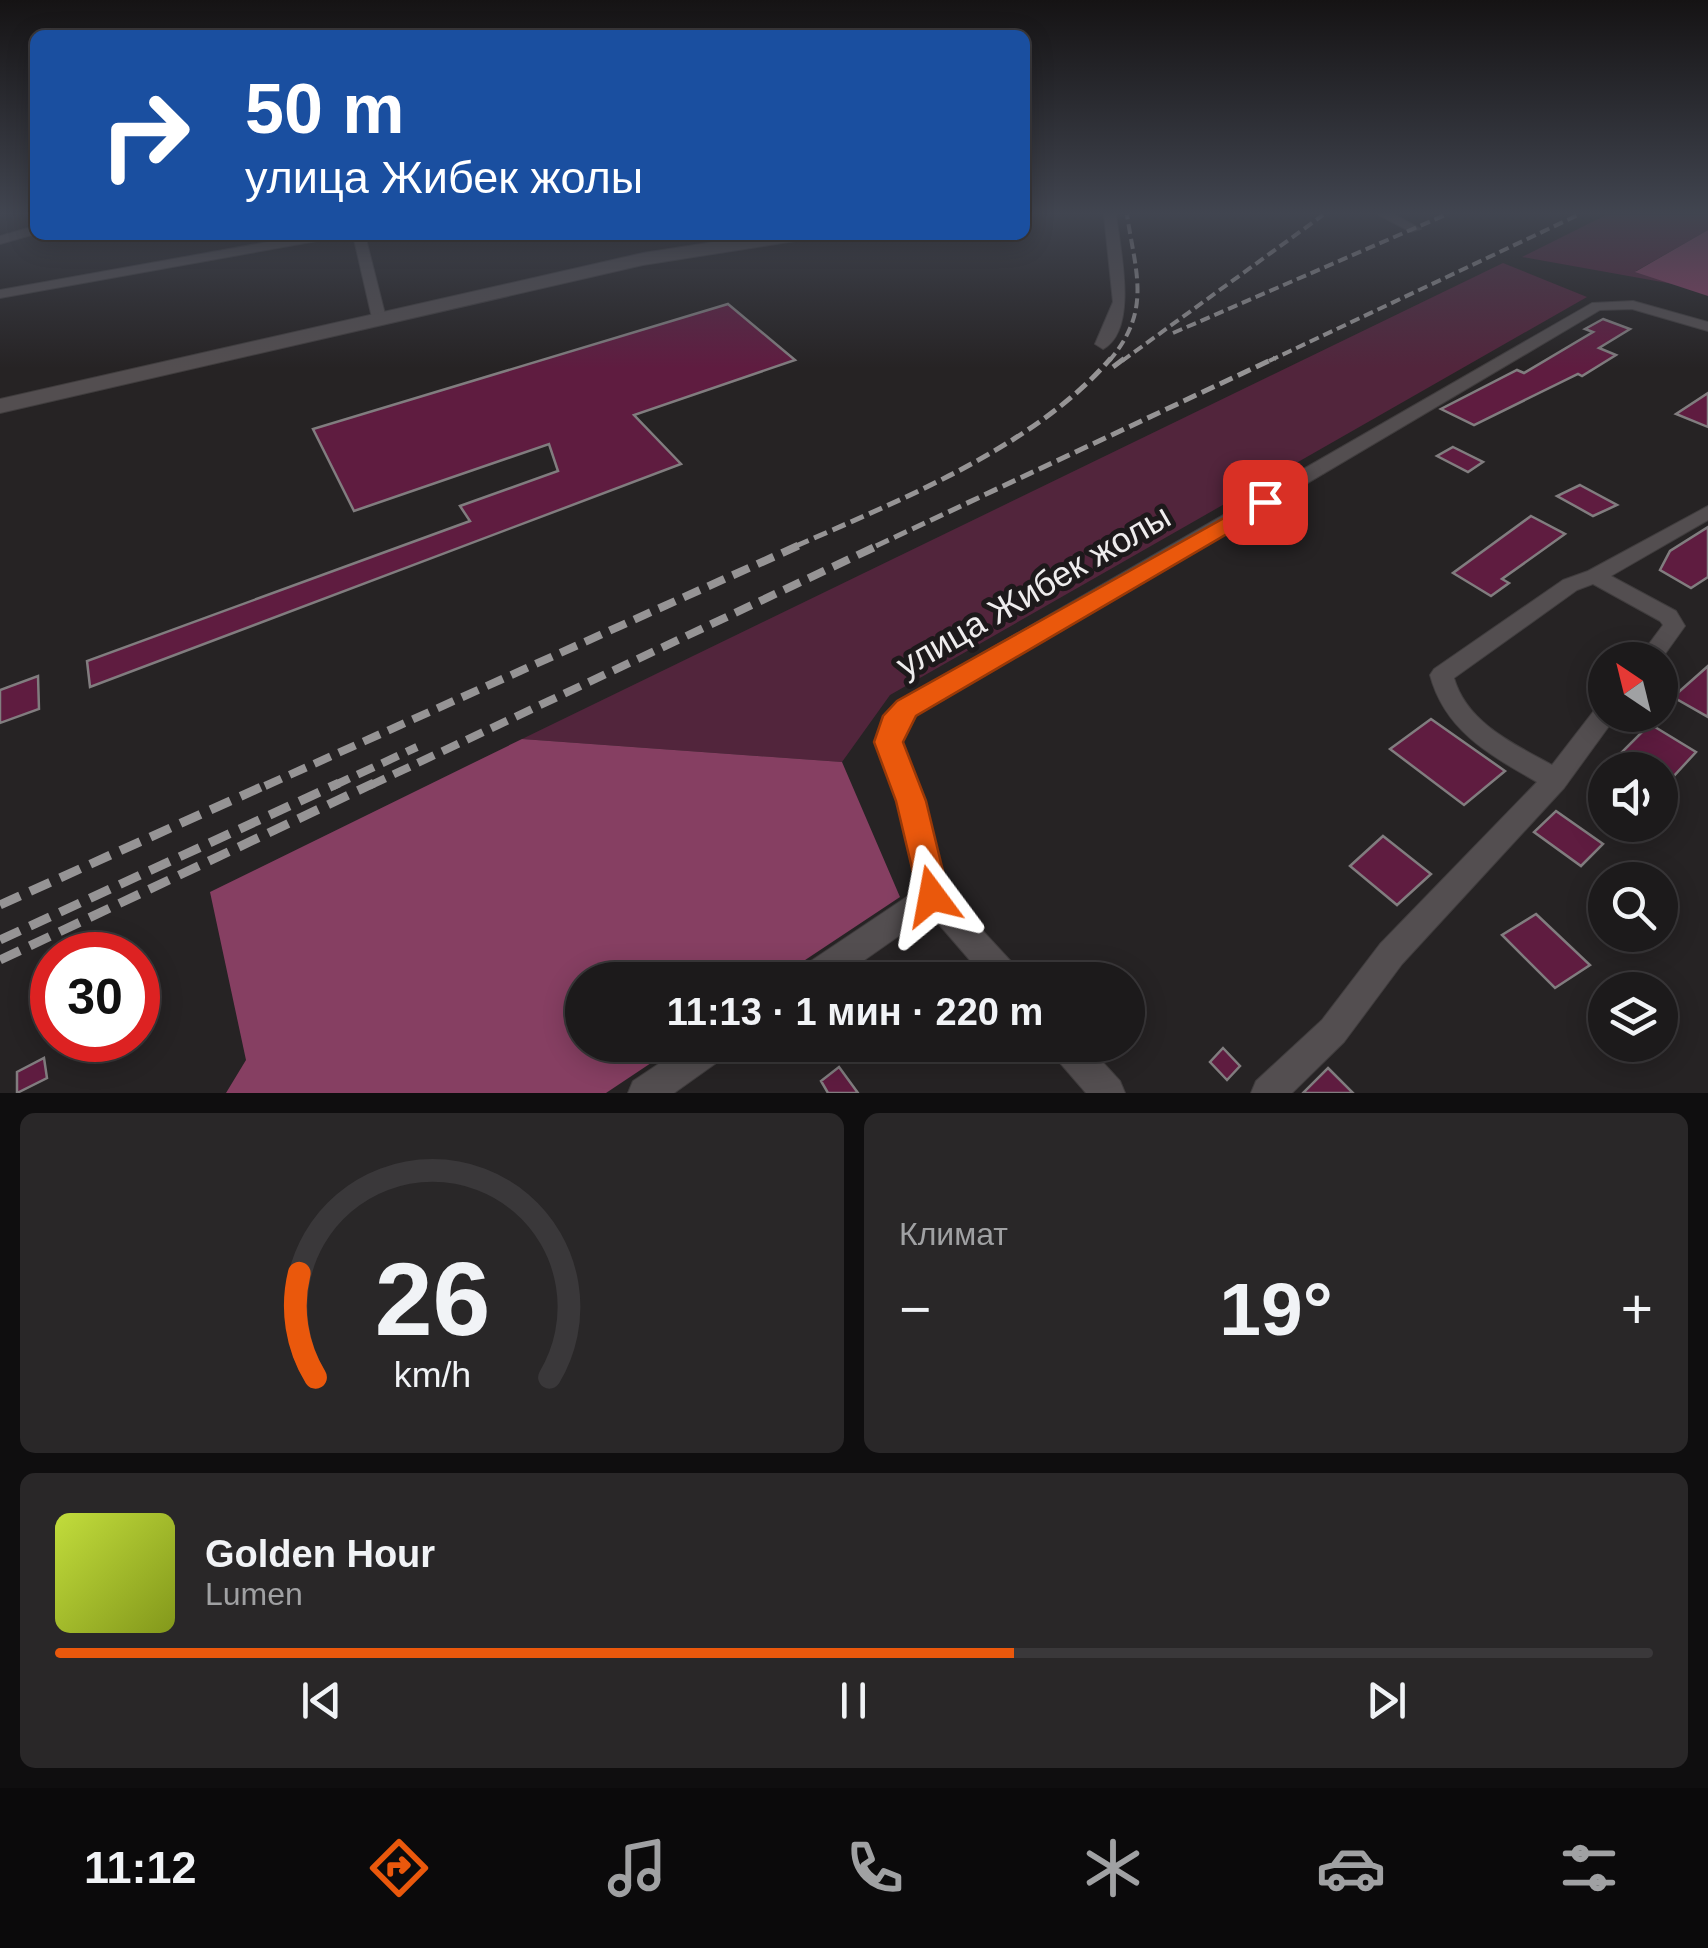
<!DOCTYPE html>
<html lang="ru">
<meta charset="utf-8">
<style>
:root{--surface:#1c1a1b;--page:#292728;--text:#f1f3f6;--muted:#a0a1a3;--line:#3a383a;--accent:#ea580c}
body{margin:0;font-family:Arial,sans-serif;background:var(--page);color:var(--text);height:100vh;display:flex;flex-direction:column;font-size:38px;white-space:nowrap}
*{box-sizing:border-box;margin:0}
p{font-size:32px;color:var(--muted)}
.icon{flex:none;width:55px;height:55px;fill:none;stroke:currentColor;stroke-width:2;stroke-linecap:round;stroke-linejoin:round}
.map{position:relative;height:1093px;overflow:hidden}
.side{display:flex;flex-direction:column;gap:20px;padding:20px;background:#0f0e0f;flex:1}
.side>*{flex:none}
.hud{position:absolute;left:30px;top:30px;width:1000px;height:210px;border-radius:15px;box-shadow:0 5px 25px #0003,0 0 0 2px var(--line);background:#1a4fa0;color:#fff;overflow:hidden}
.needle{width:65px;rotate:325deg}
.fabs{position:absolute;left:1588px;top:642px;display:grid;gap:20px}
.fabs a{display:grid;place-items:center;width:90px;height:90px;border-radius:50%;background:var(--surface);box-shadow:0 5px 25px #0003,0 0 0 2px var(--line);font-size:50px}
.speed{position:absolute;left:30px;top:932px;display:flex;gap:20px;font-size:50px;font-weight:700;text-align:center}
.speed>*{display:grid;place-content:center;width:130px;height:130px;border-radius:50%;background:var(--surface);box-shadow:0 5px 25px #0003,0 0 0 2px var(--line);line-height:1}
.speed .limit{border:15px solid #d22;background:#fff;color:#111}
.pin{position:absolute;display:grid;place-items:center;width:85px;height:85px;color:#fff;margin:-42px;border-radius:20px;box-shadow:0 5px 15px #0006}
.me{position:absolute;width:110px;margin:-55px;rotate:347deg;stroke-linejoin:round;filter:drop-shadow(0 0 8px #0008)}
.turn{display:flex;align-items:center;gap:35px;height:210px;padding:0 50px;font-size:45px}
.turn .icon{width:130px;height:130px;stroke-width:2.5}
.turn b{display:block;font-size:70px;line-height:85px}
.big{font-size:75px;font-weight:800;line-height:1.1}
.side .card{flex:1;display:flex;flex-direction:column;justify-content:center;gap:15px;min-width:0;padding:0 35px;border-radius:15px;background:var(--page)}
.side .dial{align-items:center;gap:0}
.dial svg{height:260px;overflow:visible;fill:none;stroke:var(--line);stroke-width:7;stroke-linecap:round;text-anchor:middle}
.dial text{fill:var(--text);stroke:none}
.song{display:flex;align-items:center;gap:30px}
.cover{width:120px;height:120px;border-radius:15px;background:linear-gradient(135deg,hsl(70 70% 55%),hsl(70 70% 35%))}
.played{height:10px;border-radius:5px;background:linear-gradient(90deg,var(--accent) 60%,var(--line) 60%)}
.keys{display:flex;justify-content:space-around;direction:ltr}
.heat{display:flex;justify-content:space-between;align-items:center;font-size:55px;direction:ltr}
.side .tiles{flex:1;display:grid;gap:20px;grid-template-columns:1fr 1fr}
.card:last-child{grid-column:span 2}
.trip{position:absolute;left:565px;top:962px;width:580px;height:100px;border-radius:50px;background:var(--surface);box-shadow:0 5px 25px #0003,0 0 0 2px var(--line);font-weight:800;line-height:100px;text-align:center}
.tab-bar{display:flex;height:160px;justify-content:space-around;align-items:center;background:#0b0a0b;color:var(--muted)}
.tab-bar .icon{width:70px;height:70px}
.tab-bar .on{color:var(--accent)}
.tab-bar b{font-size:45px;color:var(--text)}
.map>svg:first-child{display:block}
.green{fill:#52253c}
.forest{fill:#863f62}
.building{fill:#5f1c40;stroke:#817d7f;stroke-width:2.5}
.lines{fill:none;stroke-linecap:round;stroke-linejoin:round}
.minor-casing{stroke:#403d3e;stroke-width:2}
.secondary-casing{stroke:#403d3e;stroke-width:2}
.minor{fill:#534e50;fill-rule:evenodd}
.secondary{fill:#534e50;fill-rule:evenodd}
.rail-far3{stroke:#969495;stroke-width:4;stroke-dasharray:10 5;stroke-linecap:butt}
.rail-far2{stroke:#969495;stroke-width:5;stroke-dasharray:14 6;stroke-linecap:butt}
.rail-far1{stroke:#969495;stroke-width:8;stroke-dasharray:18 9;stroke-linecap:butt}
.rail{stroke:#969495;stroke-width:9;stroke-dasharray:22 11;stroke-linecap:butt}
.route{fill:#ea580c;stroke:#983908;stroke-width:2.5}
.labels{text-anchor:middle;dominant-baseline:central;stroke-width:10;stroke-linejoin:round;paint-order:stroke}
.street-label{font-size:35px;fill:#eeeced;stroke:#1d191b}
</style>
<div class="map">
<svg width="1708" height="1093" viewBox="0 0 1708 1093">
<rect width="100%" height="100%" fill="#262324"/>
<path class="green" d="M 1606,215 L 1708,215 L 1708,230 L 1636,271 L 1673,284 L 1522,257 Z
M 1503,263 L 1587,297 L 890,695 L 842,762 L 522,739 Z"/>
<path class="forest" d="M 1708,230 L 1708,296 L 1635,272 Z
M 522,739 L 842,762 L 900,897 L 775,980 L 582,980 L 582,1045 L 678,1045 L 606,1093 L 226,1093 L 246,1060 L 210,892 Z"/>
<path class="building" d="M 728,304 L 795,360 L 634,415 L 681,464 L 90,687 L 87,661 L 470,521 L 460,506 L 558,471 L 549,444 L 354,511 L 313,429 Z
M 1603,319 L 1630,329 L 1599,348 L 1616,355 L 1582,376 L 1578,374 L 1474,425 L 1441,409 L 1517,370 L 1524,373 L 1593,332 L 1585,329 Z
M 1708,393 L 1708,427 L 1676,414 Z
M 1453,447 L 1483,462 L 1468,472 L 1437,456 Z
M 1580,485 L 1617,505 L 1593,516 L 1557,496 Z
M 1531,516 L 1565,534 L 1502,579 L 1509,583 L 1491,596 L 1453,573 Z
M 1708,527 L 1708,577 L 1691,588 L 1660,570 L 1670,551 Z
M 1708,666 L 1708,717 L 1673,697 Z
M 38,676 L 39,709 L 0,723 L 0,690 Z
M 1431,719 L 1505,771 L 1464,805 L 1390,749 Z
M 1650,724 L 1696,752 L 1660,791 L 1660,770 L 1645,770 L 1620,754 Z
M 1556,811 L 1603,844 L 1581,866 L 1534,832 Z
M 1383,836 L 1431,874 L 1397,905 L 1350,866 Z
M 1536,914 L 1590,965 L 1555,988 L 1502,935 Z
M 1223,1048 L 1240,1066 L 1227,1080 L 1210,1062 Z
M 44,1058 L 47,1078 L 17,1093 L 17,1072 Z
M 839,1067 L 858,1093 L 828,1093 L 821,1081 Z
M 1328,1068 L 1353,1093 L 1303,1093 Z"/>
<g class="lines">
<defs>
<path id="minor" d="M 1104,215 L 1116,215 C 1120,248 1139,330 1103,349 L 1095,344 L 1113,302 Z
M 1379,215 L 1395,215 L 1421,229 L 1411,232 Z
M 35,226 L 35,234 L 0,244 L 0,236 Z
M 307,235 L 334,235 L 328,239 L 0,298 L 0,290 Z
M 353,235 L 365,235 L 386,318 L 384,321 L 372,318 Z
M 1633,301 L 1708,322 L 1708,331 L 1632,309 L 1600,310 L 914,716 L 904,728 L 900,742 L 924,801 L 945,890 L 1018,969 L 1022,980 L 987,980 L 930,914 L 836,980 L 795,980 L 799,969 L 917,890 L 898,801 L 876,742 L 884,717 L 898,702 L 1592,303 Z
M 1708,506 L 1708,520 L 1611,576 L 1676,611 L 1685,626 L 1660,661 L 1637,660 L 1663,625 L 1660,621 L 1593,584 L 1577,590 L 1454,678 C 1467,723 1514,744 1552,765 L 1596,708 L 1605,706 L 1605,715 L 1617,715 L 1564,788 L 1402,964 L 1344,1042 L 1292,1093 L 1251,1093 L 1256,1081 L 1322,1020 L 1380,944 L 1537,782 C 1490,755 1445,731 1430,675 L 1434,669 L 1563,580 L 1588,571 Z
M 687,1045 L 731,1045 L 726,1056 L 674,1093 L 628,1093 L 633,1081 Z
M 1049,1045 L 1087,1045 L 1120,1081 L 1125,1093 L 1086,1093 L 1054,1056 Z"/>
<path id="secondary" d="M 759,235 L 804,235 L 795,241 L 643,265 L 0,413 L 0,399 L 643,253 Z"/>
</defs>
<use href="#minor" class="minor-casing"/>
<use href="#secondary" class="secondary-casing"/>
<use href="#minor" class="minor"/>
<use href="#secondary" class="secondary"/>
<path class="rail-far3" d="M 1173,333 L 1445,215
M 1109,361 C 1152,311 1136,274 1127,215
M 1122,361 L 1323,215
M 1269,361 L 1578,215"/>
<path class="rail-far2" d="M 1113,367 L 1125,358
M 796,546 C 900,500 1036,446 1111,358
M 876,546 L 1275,358"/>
<path class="rail-far1" d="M 265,786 L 802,544
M 333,786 L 417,747
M 369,786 L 881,544"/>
<path class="rail" d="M 0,905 L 270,783
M 0,940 L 339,783
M 0,960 L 374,783"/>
</g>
<linearGradient id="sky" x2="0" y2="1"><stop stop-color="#151314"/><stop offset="0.58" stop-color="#414550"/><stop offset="1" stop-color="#414550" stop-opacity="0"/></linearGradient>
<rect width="1708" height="368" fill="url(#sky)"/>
<path class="route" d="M 1265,495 L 1273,497 L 1273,507 L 916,716 L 903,742 L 926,801 L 949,896 L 944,906 L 932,911 L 921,906 L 896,801 L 874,742 L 883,716 L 897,701 Z"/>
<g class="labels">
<g class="street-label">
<text transform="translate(1033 590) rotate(-30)">улица Жибек жолы</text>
</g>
</g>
</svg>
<div class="fabs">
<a><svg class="needle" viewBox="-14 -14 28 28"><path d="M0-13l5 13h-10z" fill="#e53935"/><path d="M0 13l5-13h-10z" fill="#a0a1a3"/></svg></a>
<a><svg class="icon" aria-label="sound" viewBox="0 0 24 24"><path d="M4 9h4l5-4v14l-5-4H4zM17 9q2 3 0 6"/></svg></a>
<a><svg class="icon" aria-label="search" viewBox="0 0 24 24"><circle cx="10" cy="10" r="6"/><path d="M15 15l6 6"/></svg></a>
<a><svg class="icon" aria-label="layers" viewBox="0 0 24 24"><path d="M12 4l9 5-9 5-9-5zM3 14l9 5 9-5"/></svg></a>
</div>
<div class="speed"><div class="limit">30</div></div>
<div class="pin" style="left:1265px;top:502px;background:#d93025"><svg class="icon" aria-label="arrive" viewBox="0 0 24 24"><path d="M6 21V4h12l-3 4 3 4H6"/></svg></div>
<svg class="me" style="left:932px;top:896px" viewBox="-20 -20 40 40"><path d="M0-17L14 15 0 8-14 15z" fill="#ea580c" stroke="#fff" stroke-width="4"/></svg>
<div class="trip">11:13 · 1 мин · 220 m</div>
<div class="hud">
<div class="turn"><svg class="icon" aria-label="right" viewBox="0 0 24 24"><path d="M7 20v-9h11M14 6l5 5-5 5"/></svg><div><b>50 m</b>улица Жибек жолы</div></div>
</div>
</div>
<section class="side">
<div class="tiles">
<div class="card dial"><svg viewBox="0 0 100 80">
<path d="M14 69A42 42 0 1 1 86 69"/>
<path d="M14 69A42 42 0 0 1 9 37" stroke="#ea580c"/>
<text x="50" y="56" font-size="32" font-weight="700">26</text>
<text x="50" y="72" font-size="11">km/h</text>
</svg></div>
<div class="card"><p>Климат</p>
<div class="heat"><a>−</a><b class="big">19°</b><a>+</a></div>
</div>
<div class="card">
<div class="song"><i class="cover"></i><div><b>Golden Hour</b><p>Lumen</p></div></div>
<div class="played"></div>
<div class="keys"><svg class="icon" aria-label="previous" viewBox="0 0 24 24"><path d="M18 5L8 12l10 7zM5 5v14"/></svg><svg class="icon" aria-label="pause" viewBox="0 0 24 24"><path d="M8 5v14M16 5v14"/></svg><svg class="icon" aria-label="next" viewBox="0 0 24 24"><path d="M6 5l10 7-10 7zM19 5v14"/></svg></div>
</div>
</div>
</section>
<nav class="tab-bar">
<b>11:12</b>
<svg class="icon on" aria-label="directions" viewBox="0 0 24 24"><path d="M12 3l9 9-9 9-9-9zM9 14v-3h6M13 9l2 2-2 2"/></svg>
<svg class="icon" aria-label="music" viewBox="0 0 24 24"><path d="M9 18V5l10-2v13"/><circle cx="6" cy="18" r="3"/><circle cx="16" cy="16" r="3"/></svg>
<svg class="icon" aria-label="phone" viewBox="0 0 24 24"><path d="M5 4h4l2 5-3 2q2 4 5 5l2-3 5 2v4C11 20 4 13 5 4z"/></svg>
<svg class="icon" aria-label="climate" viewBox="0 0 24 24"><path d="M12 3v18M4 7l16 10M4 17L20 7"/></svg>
<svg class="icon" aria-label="car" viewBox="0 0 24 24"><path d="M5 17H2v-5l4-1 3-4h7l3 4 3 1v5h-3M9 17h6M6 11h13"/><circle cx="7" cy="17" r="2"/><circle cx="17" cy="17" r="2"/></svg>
<svg class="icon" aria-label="filters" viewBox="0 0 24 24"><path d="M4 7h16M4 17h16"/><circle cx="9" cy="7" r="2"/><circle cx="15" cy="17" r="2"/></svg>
</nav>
